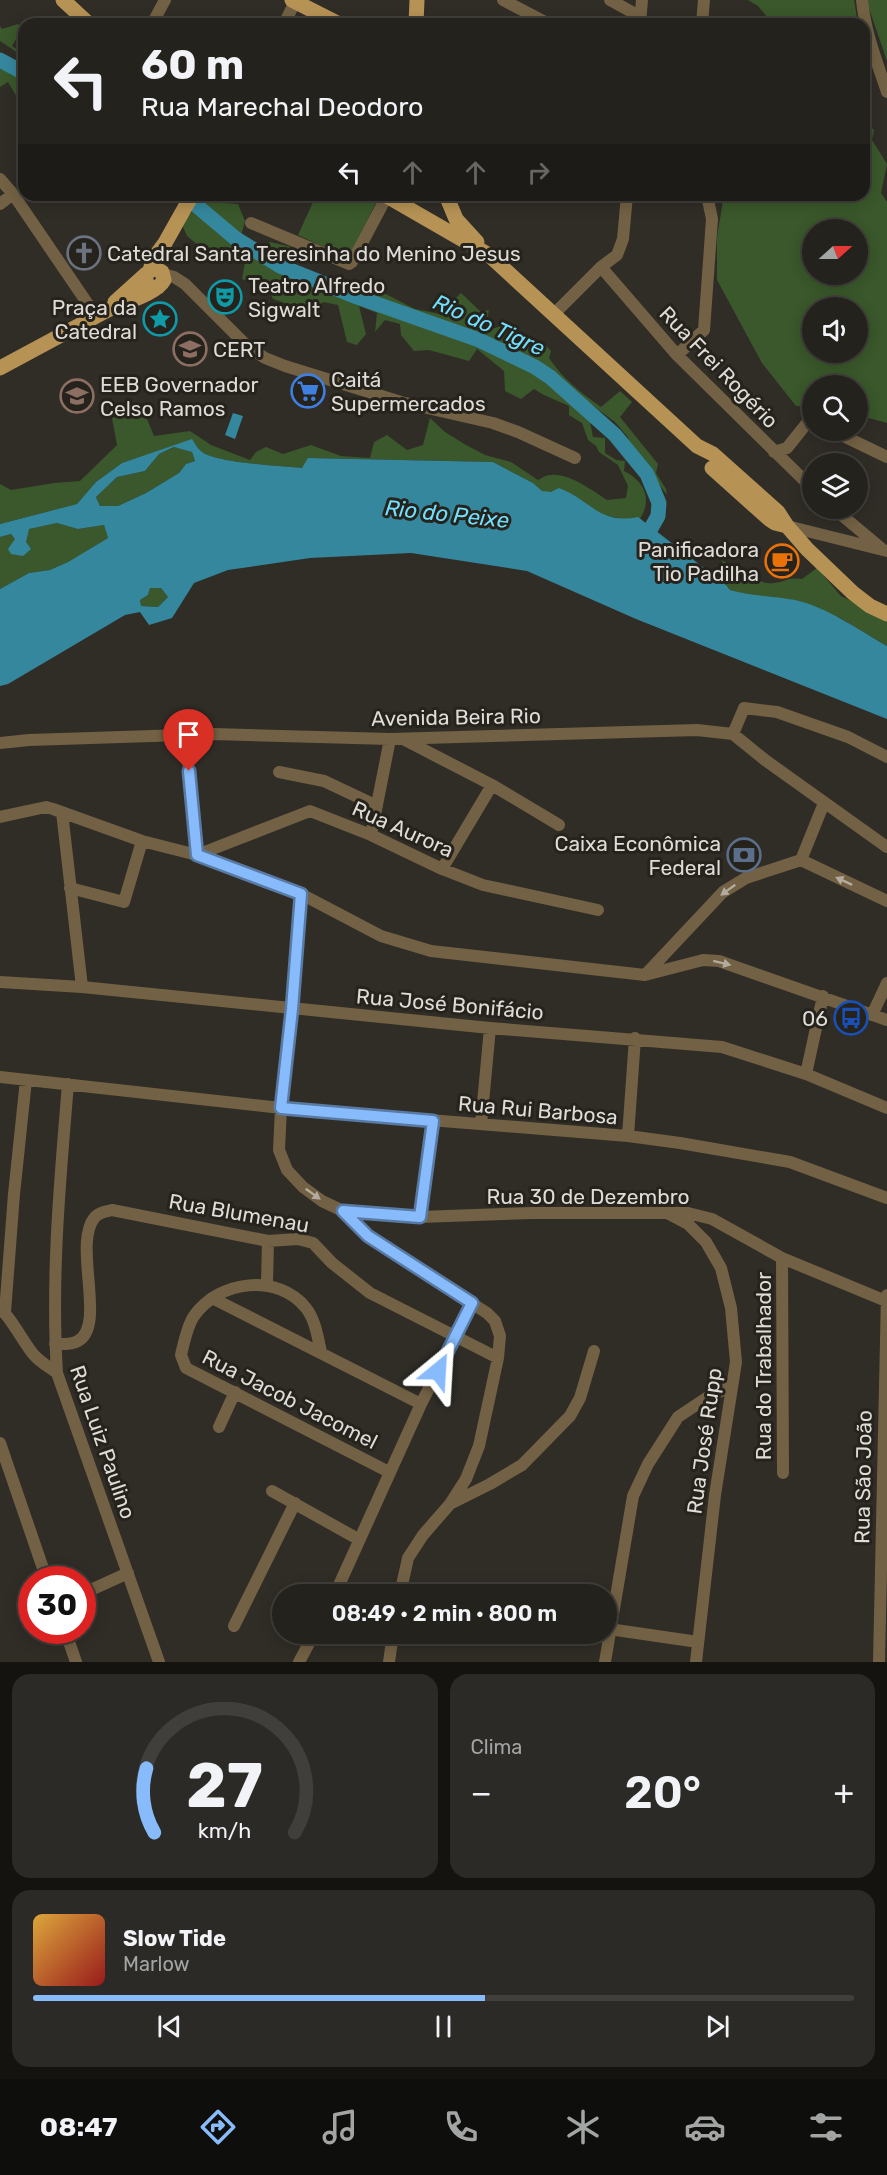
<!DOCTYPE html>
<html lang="pt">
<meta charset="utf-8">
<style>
:root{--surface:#24221d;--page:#2c2a26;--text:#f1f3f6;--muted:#a3a4a4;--line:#413f3b;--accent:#87bbfb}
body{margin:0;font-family:Rubik,sans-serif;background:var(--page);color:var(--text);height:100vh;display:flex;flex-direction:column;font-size:22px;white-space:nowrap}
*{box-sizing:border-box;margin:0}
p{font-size:20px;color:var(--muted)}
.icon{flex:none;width:33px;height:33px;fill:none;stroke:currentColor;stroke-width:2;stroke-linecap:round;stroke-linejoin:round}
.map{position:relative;height:1662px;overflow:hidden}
.sheet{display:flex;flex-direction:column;gap:12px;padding:12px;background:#141310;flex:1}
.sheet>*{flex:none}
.hud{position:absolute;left:18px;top:18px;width:852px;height:183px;border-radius:18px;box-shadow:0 3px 15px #0003,0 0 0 2px var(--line);background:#24221d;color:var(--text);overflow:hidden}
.needle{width:39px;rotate:69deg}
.tools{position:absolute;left:802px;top:219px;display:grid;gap:12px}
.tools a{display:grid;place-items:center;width:66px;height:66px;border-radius:50%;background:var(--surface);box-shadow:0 3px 15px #0003,0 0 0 2px var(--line);font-size:30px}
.speed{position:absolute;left:18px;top:1566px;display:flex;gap:12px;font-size:30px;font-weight:700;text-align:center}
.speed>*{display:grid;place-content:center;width:78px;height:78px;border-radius:50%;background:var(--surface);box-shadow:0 3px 15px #0003,0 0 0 2px var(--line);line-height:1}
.speed .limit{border:9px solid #d22;background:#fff;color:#111}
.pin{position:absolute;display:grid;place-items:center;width:51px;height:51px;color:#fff;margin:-62px -26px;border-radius:50% 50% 50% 0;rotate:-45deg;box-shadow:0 0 6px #0007}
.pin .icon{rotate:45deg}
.me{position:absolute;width:66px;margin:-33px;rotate:27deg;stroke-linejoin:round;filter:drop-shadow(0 0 4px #0008)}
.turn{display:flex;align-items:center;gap:21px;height:126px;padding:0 24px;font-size:27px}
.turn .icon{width:78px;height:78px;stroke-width:2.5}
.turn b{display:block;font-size:42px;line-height:51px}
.lanes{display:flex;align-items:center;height:57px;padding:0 24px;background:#0003;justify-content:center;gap:30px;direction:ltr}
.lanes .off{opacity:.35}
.big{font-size:45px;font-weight:600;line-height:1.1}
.sheet .card{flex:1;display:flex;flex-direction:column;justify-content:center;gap:9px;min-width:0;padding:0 21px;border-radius:18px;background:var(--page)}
.sheet .dial{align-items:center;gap:0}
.dial svg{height:156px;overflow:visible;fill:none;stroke:var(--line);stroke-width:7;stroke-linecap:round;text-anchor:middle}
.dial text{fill:var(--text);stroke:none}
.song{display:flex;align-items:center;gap:18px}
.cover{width:72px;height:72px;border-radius:9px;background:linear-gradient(135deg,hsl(40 70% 55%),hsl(0 70% 35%))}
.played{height:6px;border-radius:3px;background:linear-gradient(90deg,var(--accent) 55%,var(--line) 55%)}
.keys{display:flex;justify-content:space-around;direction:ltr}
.heat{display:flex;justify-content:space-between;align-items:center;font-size:33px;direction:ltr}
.sheet .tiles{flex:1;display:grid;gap:12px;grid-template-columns:1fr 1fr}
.card:last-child{grid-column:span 2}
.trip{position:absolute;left:272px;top:1584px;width:345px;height:60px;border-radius:30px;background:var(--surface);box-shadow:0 3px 15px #0003,0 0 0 2px var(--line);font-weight:600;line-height:60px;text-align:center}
.tabs{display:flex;height:96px;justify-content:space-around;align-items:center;background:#0e0e0c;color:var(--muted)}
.tabs .icon{width:42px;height:42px}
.tabs .current{color:var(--accent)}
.tabs b{font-size:27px;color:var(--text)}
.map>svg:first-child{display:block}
.green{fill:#3a582b;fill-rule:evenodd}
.water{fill:#35879d;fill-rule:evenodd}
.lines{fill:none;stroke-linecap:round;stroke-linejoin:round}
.river{stroke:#35879d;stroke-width:15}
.minor{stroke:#726144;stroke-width:12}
.major{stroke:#b69355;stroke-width:15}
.oneway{fill:#b3ab9d}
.route-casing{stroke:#587aa3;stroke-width:15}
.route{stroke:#87bbfb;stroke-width:10}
.labels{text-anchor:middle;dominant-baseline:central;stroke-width:6;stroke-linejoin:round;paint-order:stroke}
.poi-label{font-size:21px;fill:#dfdcd8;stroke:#26231d;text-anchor:start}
.street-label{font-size:21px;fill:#dfdcd8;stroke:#26231d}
.water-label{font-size:22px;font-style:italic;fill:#72dffe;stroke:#26231d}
</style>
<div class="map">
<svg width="887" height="1662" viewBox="0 0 887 1662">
<rect width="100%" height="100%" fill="#302d27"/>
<path class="green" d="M 748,0 L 854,0 L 858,24 L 773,24 L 758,6 Z
M 866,0 L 887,0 L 887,61 Z
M 18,24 L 22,29 L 12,46 L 24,54 L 24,57 L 0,41 L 0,26 L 2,29 Z
M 0,62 L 24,75 L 24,117 L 20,117 L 20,102 L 8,82 L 0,87 Z
M 864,121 L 874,130 L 872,140 L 887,164 L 881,193 L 887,202 L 887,423 L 858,415 L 858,386 L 813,386 L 813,407 L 796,406 L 762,363 L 717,280 L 717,237 L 724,195 L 864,195 ZM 813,230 L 858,230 L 858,274 L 813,274 ZM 813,308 L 858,308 L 858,352 L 813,352 Z
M 202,195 L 223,203 L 238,204 L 245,221 L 241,236 L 199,201 Z
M 306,195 L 366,195 L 377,201 L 348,258 L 298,235 L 314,200 Z
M 195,208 L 250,252 L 283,270 L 351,296 L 465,337 L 500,351 L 524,365 L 582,408 L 590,422 L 593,437 L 605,438 L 605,453 L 616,460 L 625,461 L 624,471 C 646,482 653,501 638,522 L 602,515 L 542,491 L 533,483 L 493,462 L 309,458 L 302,468 C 282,466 213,463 201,451 C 197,448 195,443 192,440 L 122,463 L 96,482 L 77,504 L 0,524 L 0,484 L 11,490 L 54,483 L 80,481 L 117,445 L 112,418 L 141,404 L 154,436 L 190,431 L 211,445 L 250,460 L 256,452 L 266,447 L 283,454 L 311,445 L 341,456 L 370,458 L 374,442 L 387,435 L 407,450 L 423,445 L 430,418 L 445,432 L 466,445 L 485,455 L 511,462 L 538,480 C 542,478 546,475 551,475 C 567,472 594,491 607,500 L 626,498 L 628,486 L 618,465 L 599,452 L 596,446 L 588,440 L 582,423 L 569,415 L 569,406 L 544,395 L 534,389 L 521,399 L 505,391 L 504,371 L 477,349 L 469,361 L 429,350 L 414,351 L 401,335 L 400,324 L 385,320 L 375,332 L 377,313 L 359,306 L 366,334 L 357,345 L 347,342 L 338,305 L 323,302 L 313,313 L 273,299 L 268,288 L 242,279 L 246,257 L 223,251 L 209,254 L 187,236 L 183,227 L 187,218 Z
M 270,242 L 296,248 L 293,261 L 266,247 Z
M 348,279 L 366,284 L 415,309 L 440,314 L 461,293 L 481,312 L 489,310 L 487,319 L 492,329 L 510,323 L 529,343 L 543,342 L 551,351 L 549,358 C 563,379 580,392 601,407 L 620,391 L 632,402 L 620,417 L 658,464 L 656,473 L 666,489 L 667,495 L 634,451 L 627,436 L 615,422 L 536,363 L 476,335 L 340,284 Z
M 175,447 L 192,452 L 195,461 L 186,464 L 179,473 L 146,493 L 118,506 L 100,506 L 96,497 L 117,477 L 145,471 L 159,454 Z
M 57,523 L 78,529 L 104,525 L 108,538 L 68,562 L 50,570 L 29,573 L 0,589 L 0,537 L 11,534 L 16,539 L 26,542 L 28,529 Z
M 722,560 C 736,569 757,585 774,583 C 786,582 786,577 802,579 L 817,568 L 841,596 L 887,619 L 887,646 L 840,618 L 730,590 L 726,585 Z
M 150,588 L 161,588 L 168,597 L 158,607 L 141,606 L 140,600 L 148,595 Z"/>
<path class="water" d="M 233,413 L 243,416 L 235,439 L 225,435 Z
M 192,439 C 195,443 197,448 201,451 C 213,463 282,466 302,468 L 308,458 L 493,462 L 533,483 L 542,491 L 551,492 L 559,488 C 591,500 599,525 638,517 L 726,585 L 730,590 C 751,596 773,596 795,600 C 827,607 859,630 887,646 L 887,719 L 636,619 L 527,571 L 411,553 L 310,558 L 228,570 L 194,583 L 172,618 L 149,625 L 140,612 L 125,615 L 8,684 L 0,686 L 0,589 L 29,573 L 50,570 L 68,562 L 108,538 L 104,525 L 78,529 L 57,523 L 29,529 L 26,542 L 31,549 L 23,556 L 11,554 L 8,549 L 15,539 L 11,534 L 0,537 L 0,524 L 77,504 L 96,482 L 122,463 ZM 174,447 L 192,452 L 195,461 L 186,464 L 179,473 L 146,493 L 118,506 L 100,506 L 96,497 L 117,477 L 145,471 L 159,454 ZM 150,588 L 161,588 L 168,597 L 158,607 L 141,606 L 140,600 L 148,595 Z"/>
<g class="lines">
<path class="river" d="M 0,60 L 24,73
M 184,195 L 235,238 L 280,266 L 357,297 L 479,340 L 535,367 L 550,377 L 615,435 L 647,474 L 659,503 L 658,516 L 642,544"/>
<path class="minor" d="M 503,0 L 549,24
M 610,0 L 641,17
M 862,0 C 865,32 877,62 887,92
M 640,23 L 642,0
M 152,24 L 165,0
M 284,24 L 296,0
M 702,24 L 704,0
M 0,179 L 13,194 L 96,316
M 0,204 L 13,194
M 251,223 L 349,264 L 352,262 L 387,196
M 601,267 L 677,355 L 813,489
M 163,274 L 174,277 L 185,284 L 248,347 L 265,358 L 285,366 L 401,402 L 493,423 L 518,432 L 575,458
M 554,314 L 601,267 L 617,255 L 623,239 L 627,195
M 677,355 L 704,330 L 712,219 L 707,195
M 831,430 L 887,457
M 774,452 L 787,448 L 807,423 L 813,422
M 833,508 L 881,548
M 787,526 L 887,551
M 733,734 L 765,760 L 887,847
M 733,734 L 744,708 L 777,712 L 848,737 L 887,757
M 403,739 L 492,785 L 559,825
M 0,743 L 29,740 L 214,734 L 390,739 L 697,730 L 733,734
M 187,750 L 197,855 L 310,811 L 371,835 L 442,869 L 483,885 L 598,910
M 279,772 L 324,781 L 377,806
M 62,812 L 82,987
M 0,817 L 46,807 L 53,809 L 142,841 L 197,855 L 301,894 L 381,936 L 431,951 L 645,975 L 703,960 L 719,961 L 887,1020
M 371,835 L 390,739
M 801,860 L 887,901
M 801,860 L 824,803
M 442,869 L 492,785
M 70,888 L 124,902 L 142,841
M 301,894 L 292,1009 L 281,1108 L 279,1150 L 287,1170 L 303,1187 L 322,1201 L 343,1211 L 367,1236 L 487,1313 L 495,1321 L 500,1336 L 498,1358 L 479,1446 L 466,1479 L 450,1504 L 423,1535 L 408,1558 L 400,1594
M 645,975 L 723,892 L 746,878 L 801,860
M 0,982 L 82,987 L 490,1028 L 722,1047 L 806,1074 L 887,1108
M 872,1015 L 887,983
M 806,1074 L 823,996
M 0,1077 L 281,1108 L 628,1136 L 680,1143 L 790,1162 L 887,1198
M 68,1084 C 60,1180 51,1276 57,1373 L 159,1662
M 481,1124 L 490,1028
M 628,1136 L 635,1038
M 343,1211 L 420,1217 L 532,1213 L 688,1213 L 712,1219 L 782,1258 L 886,1301
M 669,1214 L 688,1224 L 706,1242 L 721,1268 L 731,1308 L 736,1362 L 715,1495 L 696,1662
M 420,1217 L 433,1121
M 782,1258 L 783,1473
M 267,1284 L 268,1241
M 212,1298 L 421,1404
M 0,1309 C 9,1314 25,1345 34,1355 C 40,1362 49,1367 57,1373
M 5,1312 L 14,1194 L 26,1080
M 55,1344 C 62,1344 71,1345 78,1341 C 107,1325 72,1243 95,1217 C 100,1212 105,1212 112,1210 L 268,1241 L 298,1239 L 313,1243 L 332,1263 L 370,1293 L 498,1358
M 321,1352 C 318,1338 315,1319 306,1308 C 278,1273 219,1280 194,1316 C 187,1326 184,1343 181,1355 L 186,1368 L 389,1472
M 219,1427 L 235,1392
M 0,1443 L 47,1580
M 272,1491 L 358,1539
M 450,1504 L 490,1484 L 522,1465 L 570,1416 L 580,1398 L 594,1351
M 82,1594 L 128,1573
M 335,1594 L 421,1404 L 472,1303
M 234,1626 L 295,1503
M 609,1629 L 698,1642
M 65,1630 L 76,1662
M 299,1662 L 314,1634
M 389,1662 L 393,1634
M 605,1662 L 633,1496 L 648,1464 L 678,1417 L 708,1397 L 732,1386
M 879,1662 L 887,1295"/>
<path class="major" d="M 63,0 L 89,24
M 292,0 L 339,24
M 416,24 L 417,0
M 385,195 L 489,255 L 697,446 L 713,454 L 778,512 L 787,526 L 807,549 L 853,593 L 870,606 L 887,614
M 446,195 L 456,219 L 477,242
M 150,270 L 154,258 L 165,243 L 192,195
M 115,302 L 146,274
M 0,368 L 104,312 C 119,304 156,295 164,280 L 162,272 L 156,269 L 150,270 L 145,277 C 146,285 151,289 158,287
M 712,468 L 769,519 L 775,523 L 787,526"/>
</g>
<defs><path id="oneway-solid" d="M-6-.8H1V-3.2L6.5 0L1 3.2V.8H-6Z" transform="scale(1.5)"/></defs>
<g class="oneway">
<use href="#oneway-solid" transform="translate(844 881) rotate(-155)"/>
<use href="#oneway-solid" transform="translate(728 890) rotate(144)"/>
<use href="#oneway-solid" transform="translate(722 963) rotate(14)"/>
<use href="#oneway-solid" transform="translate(313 1194) rotate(36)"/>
</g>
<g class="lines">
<defs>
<path id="route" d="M 189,771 L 197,855 L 301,894 L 292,1009 L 281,1108 L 433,1121 L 420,1217 L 343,1211 L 368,1236 L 472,1303 L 438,1371"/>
</defs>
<use href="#route" class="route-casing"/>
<use href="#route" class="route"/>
</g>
<defs>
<symbol id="church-ring" viewBox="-11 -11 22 22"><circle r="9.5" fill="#26231d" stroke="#6b7280" stroke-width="1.5"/><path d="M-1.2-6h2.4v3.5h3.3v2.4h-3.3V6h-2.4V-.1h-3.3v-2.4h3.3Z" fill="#6b7280"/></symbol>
<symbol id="theatre-ring" viewBox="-11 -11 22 22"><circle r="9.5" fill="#26231d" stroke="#0f9aa8" stroke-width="1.5"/><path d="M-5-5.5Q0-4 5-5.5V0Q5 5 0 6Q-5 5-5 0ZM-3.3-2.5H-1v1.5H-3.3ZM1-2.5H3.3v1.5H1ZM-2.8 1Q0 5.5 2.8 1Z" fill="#0f9aa8"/></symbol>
<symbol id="sight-ring" viewBox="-11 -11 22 22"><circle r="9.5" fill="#26231d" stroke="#0f9aa8" stroke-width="1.5"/><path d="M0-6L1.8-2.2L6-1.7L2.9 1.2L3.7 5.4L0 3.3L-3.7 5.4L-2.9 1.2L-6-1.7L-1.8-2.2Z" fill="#0f9aa8"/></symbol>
<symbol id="school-ring" viewBox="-11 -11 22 22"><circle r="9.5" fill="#26231d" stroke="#8d6e63" stroke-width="1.5"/><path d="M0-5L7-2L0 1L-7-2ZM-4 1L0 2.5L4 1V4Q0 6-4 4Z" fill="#8d6e63"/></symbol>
<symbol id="supermarket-ring" viewBox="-11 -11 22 22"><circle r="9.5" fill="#26231d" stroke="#3f7fe0" stroke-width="1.5"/><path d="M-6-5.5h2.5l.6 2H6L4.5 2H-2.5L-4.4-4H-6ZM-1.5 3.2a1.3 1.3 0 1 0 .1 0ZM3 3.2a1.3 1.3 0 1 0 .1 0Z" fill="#3f7fe0"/></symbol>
<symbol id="cafe-ring" viewBox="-11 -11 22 22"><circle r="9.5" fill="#26231d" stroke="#e8710a" stroke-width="1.5"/><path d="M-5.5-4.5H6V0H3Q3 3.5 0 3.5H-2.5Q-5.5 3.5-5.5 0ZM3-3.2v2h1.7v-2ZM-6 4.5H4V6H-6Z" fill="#e8710a"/></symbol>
<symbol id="bank-ring" viewBox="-11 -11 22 22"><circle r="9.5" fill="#26231d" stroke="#5c6f8a" stroke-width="1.5"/><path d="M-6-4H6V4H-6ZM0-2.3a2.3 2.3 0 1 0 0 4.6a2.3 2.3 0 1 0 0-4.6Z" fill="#5c6f8a"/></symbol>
<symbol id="bus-ring" viewBox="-11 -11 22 22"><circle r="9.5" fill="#26231d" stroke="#1a4fb4" stroke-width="1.5"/><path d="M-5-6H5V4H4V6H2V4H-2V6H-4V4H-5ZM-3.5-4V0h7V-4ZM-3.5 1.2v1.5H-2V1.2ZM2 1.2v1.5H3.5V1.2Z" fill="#1a4fb4"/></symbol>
</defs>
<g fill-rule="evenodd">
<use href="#church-ring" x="65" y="234" width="38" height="38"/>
<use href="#theatre-ring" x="206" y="278" width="38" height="38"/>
<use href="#sight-ring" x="141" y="300" width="38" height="38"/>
<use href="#school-ring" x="171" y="330" width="38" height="38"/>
<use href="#supermarket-ring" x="289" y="372" width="38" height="38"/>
<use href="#school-ring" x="58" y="377" width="38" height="38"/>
<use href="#cafe-ring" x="763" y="542" width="38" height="38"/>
<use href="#bank-ring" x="725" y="836" width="38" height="38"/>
<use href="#bus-ring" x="832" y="999" width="38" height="38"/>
</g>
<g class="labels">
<g class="poi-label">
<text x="107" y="253">Catedral Santa Teresinha do Menino Jesus</text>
<text x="248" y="285">Teatro Alfredo<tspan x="248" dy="24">Sigwalt</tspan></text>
<text x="137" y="307" text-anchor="end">Praça da<tspan x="137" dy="24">Catedral</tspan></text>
<text x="213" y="349">CERT</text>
<text x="331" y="379">Caitá<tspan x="331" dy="24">Supermercados</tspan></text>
<text x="100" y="384">EEB Governador<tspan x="100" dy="24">Celso Ramos</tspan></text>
<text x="759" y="549" text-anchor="end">Panificadora<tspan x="759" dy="24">Tio Padilha</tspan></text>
<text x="721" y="843" text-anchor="end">Caixa Econômica<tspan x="721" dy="24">Federal</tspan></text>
<text x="828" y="1018" text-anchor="end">06</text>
</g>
<g class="street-label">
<text transform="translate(719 367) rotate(46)">Rua Frei Rogério</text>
<text transform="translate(456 717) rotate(-1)">Avenida Beira Rio</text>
<text transform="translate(403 829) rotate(24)">Rua Aurora</text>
<text transform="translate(450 1004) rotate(5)">Rua José Bonifácio</text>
<text transform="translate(538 1110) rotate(5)">Rua Rui Barbosa</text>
<text x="588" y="1196">Rua 30 de Dezembro</text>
<text transform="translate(239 1213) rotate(10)">Rua Blumenau</text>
<text transform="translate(763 1366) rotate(-90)">Rua do Trabalhador</text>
<text transform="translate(290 1399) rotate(27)">Rua Jacob Jacomel</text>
<text transform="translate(704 1441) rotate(-82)">Rua José Rupp</text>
<text transform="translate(103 1442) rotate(71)">Rua Luiz Paulino</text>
<text transform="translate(863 1477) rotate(-89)">Rua São João</text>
</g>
<g class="water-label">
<text transform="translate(489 325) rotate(24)">Rio do Tigre</text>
<text transform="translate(447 514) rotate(6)">Rio do Peixe</text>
</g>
</g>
</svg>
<div class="tools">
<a><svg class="needle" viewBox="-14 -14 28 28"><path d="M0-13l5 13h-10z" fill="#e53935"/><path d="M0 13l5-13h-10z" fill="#a3a4a4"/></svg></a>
<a><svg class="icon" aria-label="sound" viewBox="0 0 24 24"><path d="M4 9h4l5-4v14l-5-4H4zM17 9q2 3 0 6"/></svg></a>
<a><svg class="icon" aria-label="search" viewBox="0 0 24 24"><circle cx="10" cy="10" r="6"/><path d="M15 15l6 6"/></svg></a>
<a><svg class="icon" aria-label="layers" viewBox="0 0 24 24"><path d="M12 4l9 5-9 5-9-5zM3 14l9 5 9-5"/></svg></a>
</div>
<div class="speed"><div class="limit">30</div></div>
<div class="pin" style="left:189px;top:771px;background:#d93025"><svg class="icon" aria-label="arrive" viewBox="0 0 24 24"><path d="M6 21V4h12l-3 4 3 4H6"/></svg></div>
<svg class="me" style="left:438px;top:1371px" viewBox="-20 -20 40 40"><path d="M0-17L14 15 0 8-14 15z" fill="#87bbfb" stroke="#fff" stroke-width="4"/></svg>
<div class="trip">08:49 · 2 min · 800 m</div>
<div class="hud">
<div class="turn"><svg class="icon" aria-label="left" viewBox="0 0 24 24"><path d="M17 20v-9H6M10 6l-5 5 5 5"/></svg><div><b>60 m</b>Rua Marechal Deodoro</div></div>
<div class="lanes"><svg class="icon" aria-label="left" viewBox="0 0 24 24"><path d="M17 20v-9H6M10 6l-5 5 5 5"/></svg><svg class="icon off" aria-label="ahead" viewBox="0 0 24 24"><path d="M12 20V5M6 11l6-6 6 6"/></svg><svg class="icon off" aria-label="ahead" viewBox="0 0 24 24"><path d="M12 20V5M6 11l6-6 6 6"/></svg><svg class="icon off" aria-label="right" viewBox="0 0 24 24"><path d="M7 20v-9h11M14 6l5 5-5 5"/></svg></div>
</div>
</div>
<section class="sheet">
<div class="tiles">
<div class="card dial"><svg viewBox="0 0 100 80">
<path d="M14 69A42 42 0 1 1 86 69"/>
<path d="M14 69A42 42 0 0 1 10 36" stroke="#87bbfb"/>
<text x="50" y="56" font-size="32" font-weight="700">27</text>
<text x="50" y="72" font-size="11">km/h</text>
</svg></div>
<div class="card"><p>Clima</p>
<div class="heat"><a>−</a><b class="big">20°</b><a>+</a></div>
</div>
<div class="card">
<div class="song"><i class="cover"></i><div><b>Slow Tide</b><p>Marlow</p></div></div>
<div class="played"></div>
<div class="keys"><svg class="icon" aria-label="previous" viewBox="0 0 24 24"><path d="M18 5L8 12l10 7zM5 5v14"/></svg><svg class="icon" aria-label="pause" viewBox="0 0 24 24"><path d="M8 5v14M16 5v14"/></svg><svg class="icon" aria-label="next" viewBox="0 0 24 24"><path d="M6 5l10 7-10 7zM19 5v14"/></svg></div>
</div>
</div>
</section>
<nav class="tabs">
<b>08:47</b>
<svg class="icon current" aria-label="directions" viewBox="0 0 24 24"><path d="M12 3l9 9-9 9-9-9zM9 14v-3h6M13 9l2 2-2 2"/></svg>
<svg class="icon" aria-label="music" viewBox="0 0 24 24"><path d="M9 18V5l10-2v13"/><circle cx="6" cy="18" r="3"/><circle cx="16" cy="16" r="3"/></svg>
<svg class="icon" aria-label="phone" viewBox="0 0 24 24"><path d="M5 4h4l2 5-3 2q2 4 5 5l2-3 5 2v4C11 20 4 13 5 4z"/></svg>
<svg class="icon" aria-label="climate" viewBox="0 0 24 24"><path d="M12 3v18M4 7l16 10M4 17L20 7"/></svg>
<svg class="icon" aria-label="car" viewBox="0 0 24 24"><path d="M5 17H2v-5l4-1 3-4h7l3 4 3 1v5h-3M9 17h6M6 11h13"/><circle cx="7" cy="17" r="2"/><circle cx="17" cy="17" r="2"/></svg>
<svg class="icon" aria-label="filters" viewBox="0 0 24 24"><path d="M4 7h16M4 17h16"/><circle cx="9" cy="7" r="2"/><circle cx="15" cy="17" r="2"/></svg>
</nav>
